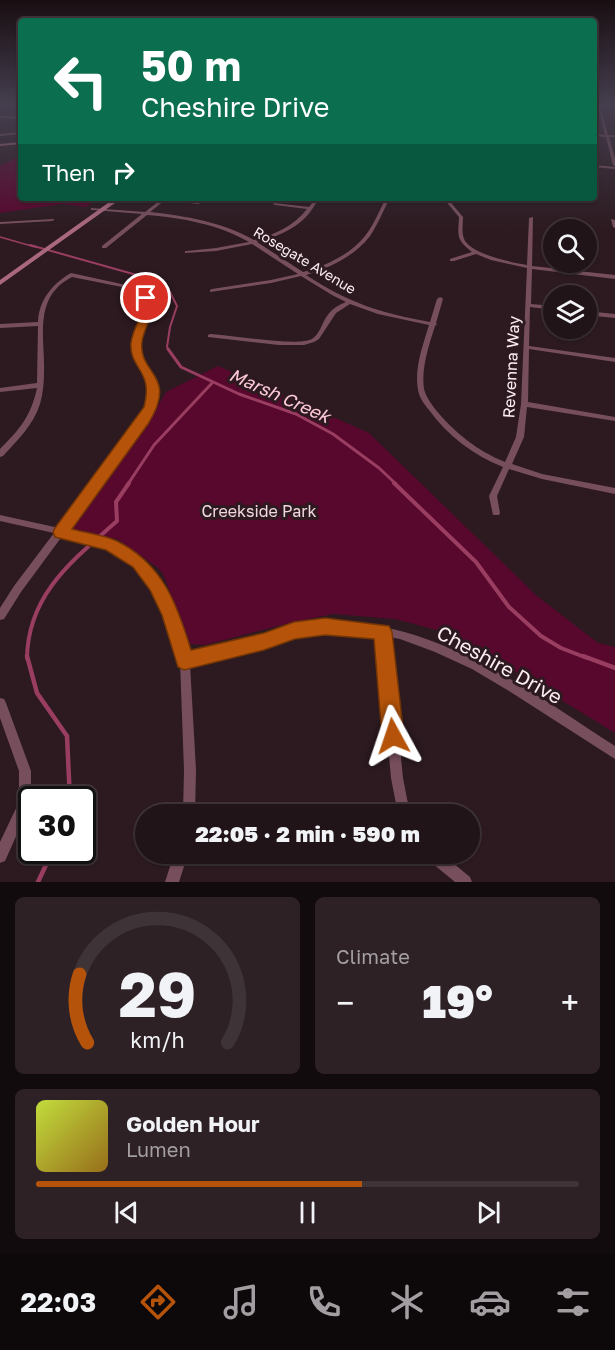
<!DOCTYPE html>
<meta charset="utf-8">
<style>
:root{--surface:#211418;--page:#2d2125;--text:#f1f3f6;--muted:#a29ea2;--line:#3e3337;--accent:#b45309}
body{margin:0;font-family:"Golos Text",sans-serif;background:var(--page);color:var(--text);height:100vh;display:flex;flex-direction:column;font-size:22px;white-space:nowrap}
*{box-sizing:border-box;margin:0}
p{font-size:20px;color:var(--muted)}
.icon{flex:none;width:33px;height:33px;fill:none;stroke:currentColor;stroke-width:2;stroke-linecap:round;stroke-linejoin:round}
.map{position:relative;height:882px;overflow:hidden}
.drawer{display:flex;flex-direction:column;gap:15px;padding:15px;background:#120b0d;flex:1}
.drawer>*{flex:none}
.top-card{position:absolute;left:18px;top:18px;width:579px;height:183px;border-radius:6px;box-shadow:0 2px 4px #0004,0 0 0 2px var(--line);background:#0b6e4f;color:#fff;overflow:hidden}
.fabs{position:absolute;left:543px;top:219px;display:grid;gap:12px}
.fabs a{display:grid;place-items:center;width:54px;height:54px;border-radius:50%;background:var(--surface);box-shadow:0 2px 4px #0004,0 0 0 2px var(--line);font-size:30px}
.speed{position:absolute;left:18px;top:786px;display:flex;gap:12px;font-size:30px;font-weight:700;text-align:center}
.speed>*{display:grid;place-content:center;width:78px;height:78px;border-radius:50%;background:var(--surface);box-shadow:0 2px 4px #0004,0 0 0 2px var(--line);line-height:1}
.speed .limit{border:3px solid #111;border-radius:9px;background:#fff;color:#111}
.pin{position:absolute;display:grid;place-items:center;width:51px;height:51px;color:#fff;margin:-26px;border:3px solid #fff;border-radius:50%;box-shadow:0 2px 6px #0007}
.me{position:absolute;width:66px;margin:-33px;rotate:355deg;stroke-linejoin:round;filter:drop-shadow(0 0 4px #0008)}
.turn{display:flex;align-items:center;gap:21px;height:126px;padding:0 24px;font-size:27px}
.turn .icon{width:78px;height:78px;stroke-width:2.5}
.turn b{display:block;font-size:42px;line-height:51px}
.then{display:flex;align-items:center;height:57px;padding:0 24px;background:#0003;gap:12px;font-size:22px}
.big{font-size:45px;font-weight:800;line-height:1.1}
.drawer .tile{flex:1;display:flex;flex-direction:column;justify-content:center;gap:9px;min-width:0;padding:0 21px;border-radius:9px;background:var(--page)}
.drawer .dial{align-items:center;gap:0}
.dial svg{height:156px;overflow:visible;fill:none;stroke:var(--line);stroke-width:7;stroke-linecap:round;text-anchor:middle}
.dial text{fill:var(--text);stroke:none}
.song{display:flex;align-items:center;gap:18px}
.cover{width:72px;height:72px;border-radius:9px;background:linear-gradient(135deg,hsl(70 70% 55%),hsl(40 70% 35%))}
.played{height:6px;border-radius:3px;background:linear-gradient(90deg,var(--accent) 60%,var(--line) 60%)}
.keys{display:flex;justify-content:space-around;direction:ltr}
.heat{display:flex;justify-content:space-between;align-items:center;font-size:33px;direction:ltr}
.drawer .tiles{flex:1;display:grid;gap:15px;grid-template-columns:1fr 1fr}
.tile:last-child{grid-column:span 2}
.trip{position:absolute;left:135px;top:804px;width:345px;height:60px;border-radius:30px;background:var(--surface);box-shadow:0 2px 4px #0004,0 0 0 2px var(--line);font-weight:800;line-height:60px;text-align:center}
.dock{display:flex;height:96px;justify-content:space-around;align-items:center;background:#0d080a;color:var(--muted)}
.dock .icon{width:42px;height:42px}
.dock .active{color:var(--accent)}
.dock b{font-size:27px;color:var(--text)}
.map>svg:first-child{display:block}
.green{fill:#58072d}
.lines{fill:none;stroke-linecap:round;stroke-linejoin:round}
.stream-far4{stroke:#9a3e61;stroke-width:1.5}
.stream-far3{stroke:#9a3e61;stroke-width:2}
.stream-far2{stroke:#9a3e61;stroke-width:3}
.stream-far1{stroke:#9a3e61;stroke-width:4}
.stream{stroke:#9a3e61;stroke-width:4.5}
.street{fill:#774f5c;fill-rule:evenodd}
.secondary{fill:#a9687d;fill-rule:evenodd}
.route{fill:#b45309;stroke:#753606;stroke-width:1.5}
.labels{text-anchor:middle;dominant-baseline:central;stroke-width:6;stroke-linejoin:round;paint-order:stroke}
.far-street-label{font-size:14px;fill:#fceef2;stroke:#2c1a20}
.street-label{font-size:16px;fill:#fceef2;stroke:#2c1a20}
.park-label{font-size:16px;fill:#f1d7de;stroke:#2c1a20}
.water-label{font-size:18px;font-style:italic;fill:#fdc8d7;stroke:#2c1a20}
.near-street-label{font-size:20px;fill:#fceef2;stroke:#2c1a20}
</style>
<div class="map">
<svg width="615" height="882" viewBox="0 0 615 882">
<rect width="100%" height="100%" fill="#2c1a20"/>
<path class="green" d="M 21,155 L 21,198 L 99,198 L 86,207 L 63,204 L 0,213 L 0,166 Z
M 218,366 L 369,433 L 537,596 L 598,643 L 615,647 L 615,733 L 455,635 L 395,619 L 333,614 L 294,622 L 205,645 L 190,644 L 163,574 L 158,568 L 117,539 L 66,529 L 136,442 L 166,392 Z"/>
<g class="lines">
<path class="stream-far4" d="M 0,237 L 35,247"/>
<path class="stream-far3" d="M 30,245 L 151,279 L 168,288 L 177,306 L 170,327 L 167,347 L 169,350"/>
<path class="stream-far2" d="M 168,349 L 181,367 L 239,394 L 296,414 L 333,434 L 379,468 L 396,484
M 128,484 L 154,445 L 213,382"/>
<path class="stream-far1" d="M 394,483 L 476,562 L 509,607 L 541,636 L 561,648 L 587,658
M 27,658 C 28,594 73,560 117,521 L 116,502 L 129,483"/>
<path class="stream" d="M 27,656 L 37,693 L 67,736 L 70,800
M 583,656 L 615,668
M 38,882 L 53,850"/>
<path class="street" d="M 8,105 L 11,105 L 0,110 L 0,108 Z
M 599,105 L 600,106 L 608,135 L 615,135 L 615,137 L 609,137 L 615,158 L 615,166 L 613,165 L 606,137 L 594,136 L 594,134 L 605,135 L 598,106 Z
M 0,116 L 21,117 L 21,119 L 0,118 Z
M 21,132 L 21,134 L 0,136 L 0,134 Z
M 594,165 L 615,167 L 615,169 L 594,167 Z
M 163,198 L 198,202 L 200,203 L 198,204 L 165,200 L 150,212 C 186,216 222,222 254,240 C 274,235 294,226 307,209 L 275,205 L 273,204 L 274,203 L 309,207 L 316,198 L 320,198 C 315,204 311,212 305,218 C 293,230 274,238 257,242 L 303,272 C 325,266 350,255 365,236 C 374,225 379,211 386,198 L 390,198 C 383,211 378,224 370,236 C 355,256 329,268 306,275 C 349,303 380,313 430,322 L 437,299 L 440,297 L 442,298 L 443,299 L 436,323 L 437,324 L 435,326 C 429,345 421,368 424,389 C 426,397 431,403 435,409 C 454,432 477,451 505,462 L 516,437 L 521,404 L 527,268 L 491,260 L 476,254 L 454,261 L 450,261 L 450,259 L 472,252 C 456,239 458,237 459,217 L 443,198 L 447,198 L 463,217 C 463,224 461,234 465,241 C 475,255 510,262 527,265 L 529,218 L 533,217 L 532,266 L 615,275 L 615,279 L 532,269 L 531,304 L 554,306 L 554,310 L 530,307 L 529,346 L 615,358 L 615,362 L 529,349 L 528,402 L 615,417 L 615,421 L 527,407 L 524,437 L 512,464 L 542,474 L 615,488 L 615,494 L 542,479 L 509,469 L 497,496 L 500,513 L 499,515 L 493,515 L 489,496 L 503,467 C 473,455 448,436 429,410 C 424,404 419,397 418,390 C 414,368 423,345 429,325 L 378,314 L 350,304 L 336,313 L 319,339 L 314,342 L 304,345 L 279,345 L 208,337 L 208,335 L 210,334 C 232,335 296,347 312,339 C 320,334 322,323 327,316 C 332,309 338,305 346,302 L 332,295 L 301,276 L 271,283 L 210,292 L 210,290 L 212,289 L 271,280 L 298,274 L 252,244 L 216,251 L 185,253 L 185,251 L 187,251 L 216,248 L 249,242 C 217,224 183,218 147,215 L 106,248 L 102,248 L 102,246 L 142,214 L 93,210 L 91,210 L 91,208 L 145,212 Z
M 549,198 L 553,198 L 549,202 L 547,201 Z
M 54,219 L 54,220 L 52,221 L 0,224 L 0,222 Z
M 611,219 L 615,220 L 615,228 L 613,227 Z
M 71,273 L 126,285 L 148,297 L 153,307 C 148,319 139,332 139,346 C 139,365 158,375 155,397 C 154,408 148,416 143,426 C 121,463 94,496 67,530 L 90,535 L 113,543 L 142,559 L 159,582 L 175,612 L 188,655 C 211,650 233,646 255,640 C 277,634 299,624 321,623 C 430,615 528,690 615,746 L 615,759 L 509,691 L 472,669 L 435,652 L 400,639 L 389,637 L 403,778 L 410,814 L 398,814 L 391,778 L 378,635 L 361,632 L 314,632 L 293,638 L 255,649 L 190,664 L 196,770 L 195,814 L 183,814 L 184,770 L 180,661 L 166,615 L 153,588 L 136,565 L 107,547 L 89,541 L 63,535 L 21,592 L 4,619 L 0,620 L 0,608 L 14,586 L 54,533 L 0,521 L 0,515 L 59,528 C 81,500 104,472 124,443 C 131,433 142,419 146,407 C 148,404 149,398 149,394 C 150,374 131,361 133,341 C 135,329 143,318 147,307 L 144,299 L 122,287 L 72,277 C 67,280 61,283 57,288 C 36,309 45,345 44,372 C 44,383 43,393 40,404 C 34,424 17,441 3,456 L 0,457 L 0,449 C 20,429 31,416 37,388 L 0,392 L 0,388 L 37,383 L 38,326 L 0,328 L 0,324 L 38,322 C 39,300 52,284 71,273 Z
M 586,311 L 615,314 L 615,318 L 586,315 Z
M 0,698 L 4,699 L 6,703 L 31,771 L 31,803 L 5,861 L 0,863 L 0,842 L 19,802 L 19,771 L 0,718 Z
M 174,854 L 188,854 L 179,882 L 165,882 Z
M 425,854 L 442,854 L 470,877 L 472,882 L 455,882 L 427,859 Z"/>
<path class="secondary" d="M 21,142 L 21,144 L 0,146 L 0,144 Z
M 115,198 L 122,198 L 0,285 L 0,280 Z"/>
</g>
<linearGradient id="sky" x2="0" y2="1"><stop stop-color="#180e12"/><stop offset="0.46" stop-color="#453e4e"/><stop offset="1" stop-color="#453e4e" stop-opacity="0"/></linearGradient>
<rect width="615" height="228" fill="url(#sky)"/>
<path class="route" d="M 143,296 L 150,296 L 155,307 C 151,318 143,331 142,342 C 138,375 179,374 148,424 L 72,529 C 86,533 104,535 117,541 C 163,564 177,604 191,650 L 264,633 L 294,622 L 325,618 L 389,626 L 392,632 L 404,736 L 400,744 L 393,747 L 386,744 L 382,736 L 374,639 L 325,635 L 295,639 L 264,650 L 184,670 L 178,667 L 162,615 L 150,590 L 133,567 L 106,550 L 55,537 L 53,532 L 55,528 L 144,407 C 154,370 129,369 131,343 C 132,332 140,318 145,307 L 141,298 Z"/>
<g class="labels">
<g class="far-street-label">
<text transform="translate(305 260) rotate(31)">Rosegate Avenue</text>
</g>
<g class="street-label">
<text transform="translate(511 367) rotate(-87)">Revenna Way</text>
</g>
<g class="park-label">
<text x="259" y="511">Creekside Park</text>
</g>
<g class="water-label">
<text transform="translate(280 395) rotate(24)">Marsh Creek</text>
</g>
<g class="near-street-label">
<text transform="translate(500 664) rotate(29)">Cheshire Drive</text>
</g>
</g>
</svg>
<div class="fabs">
<a><svg class="icon" aria-label="search" viewBox="0 0 24 24"><circle cx="10" cy="10" r="6"/><path d="M15 15l6 6"/></svg></a>
<a><svg class="icon" aria-label="layers" viewBox="0 0 24 24"><path d="M12 4l9 5-9 5-9-5zM3 14l9 5 9-5"/></svg></a>
</div>
<div class="speed"><div class="limit">30</div></div>
<div class="pin" style="left:146px;top:298px;background:#d93025"><svg class="icon" aria-label="arrive" viewBox="0 0 24 24"><path d="M6 21V4h12l-3 4 3 4H6"/></svg></div>
<svg class="me" style="left:393px;top:736px" viewBox="-20 -20 40 40"><path d="M0-17L14 15 0 8-14 15z" fill="#b45309" stroke="#fff" stroke-width="4"/></svg>
<div class="trip">22:05 · 2 min · 590 m</div>
<div class="top-card">
<div class="turn"><svg class="icon" aria-label="left" viewBox="0 0 24 24"><path d="M17 20v-9H6M10 6l-5 5 5 5"/></svg><div><b>50 m</b>Cheshire Drive</div></div>
<div class="then">Then<svg class="icon" aria-label="right" viewBox="0 0 24 24"><path d="M7 20v-9h11M14 6l5 5-5 5"/></svg></div>
</div>
</div>
<section class="drawer">
<div class="tiles">
<div class="tile dial"><svg viewBox="0 0 100 80">
<path d="M14 69A42 42 0 1 1 86 69"/>
<path d="M14 69A42 42 0 0 1 10 34" stroke="#b45309"/>
<text x="50" y="56" font-size="32" font-weight="700">29</text>
<text x="50" y="72" font-size="11">km/h</text>
</svg></div>
<div class="tile"><p>Climate</p>
<div class="heat"><a>−</a><b class="big">19°</b><a>+</a></div>
</div>
<div class="tile">
<div class="song"><i class="cover"></i><div><b>Golden Hour</b><p>Lumen</p></div></div>
<div class="played"></div>
<div class="keys"><svg class="icon" aria-label="previous" viewBox="0 0 24 24"><path d="M18 5L8 12l10 7zM5 5v14"/></svg><svg class="icon" aria-label="pause" viewBox="0 0 24 24"><path d="M8 5v14M16 5v14"/></svg><svg class="icon" aria-label="next" viewBox="0 0 24 24"><path d="M6 5l10 7-10 7zM19 5v14"/></svg></div>
</div>
</div>
</section>
<nav class="dock">
<b>22:03</b>
<svg class="icon active" aria-label="directions" viewBox="0 0 24 24"><path d="M12 3l9 9-9 9-9-9zM9 14v-3h6M13 9l2 2-2 2"/></svg>
<svg class="icon" aria-label="music" viewBox="0 0 24 24"><path d="M9 18V5l10-2v13"/><circle cx="6" cy="18" r="3"/><circle cx="16" cy="16" r="3"/></svg>
<svg class="icon" aria-label="phone" viewBox="0 0 24 24"><path d="M5 4h4l2 5-3 2q2 4 5 5l2-3 5 2v4C11 20 4 13 5 4z"/></svg>
<svg class="icon" aria-label="climate" viewBox="0 0 24 24"><path d="M12 3v18M4 7l16 10M4 17L20 7"/></svg>
<svg class="icon" aria-label="car" viewBox="0 0 24 24"><path d="M5 17H2v-5l4-1 3-4h7l3 4 3 1v5h-3M9 17h6M6 11h13"/><circle cx="7" cy="17" r="2"/><circle cx="17" cy="17" r="2"/></svg>
<svg class="icon" aria-label="filters" viewBox="0 0 24 24"><path d="M4 7h16M4 17h16"/><circle cx="9" cy="7" r="2"/><circle cx="15" cy="17" r="2"/></svg>
</nav>
